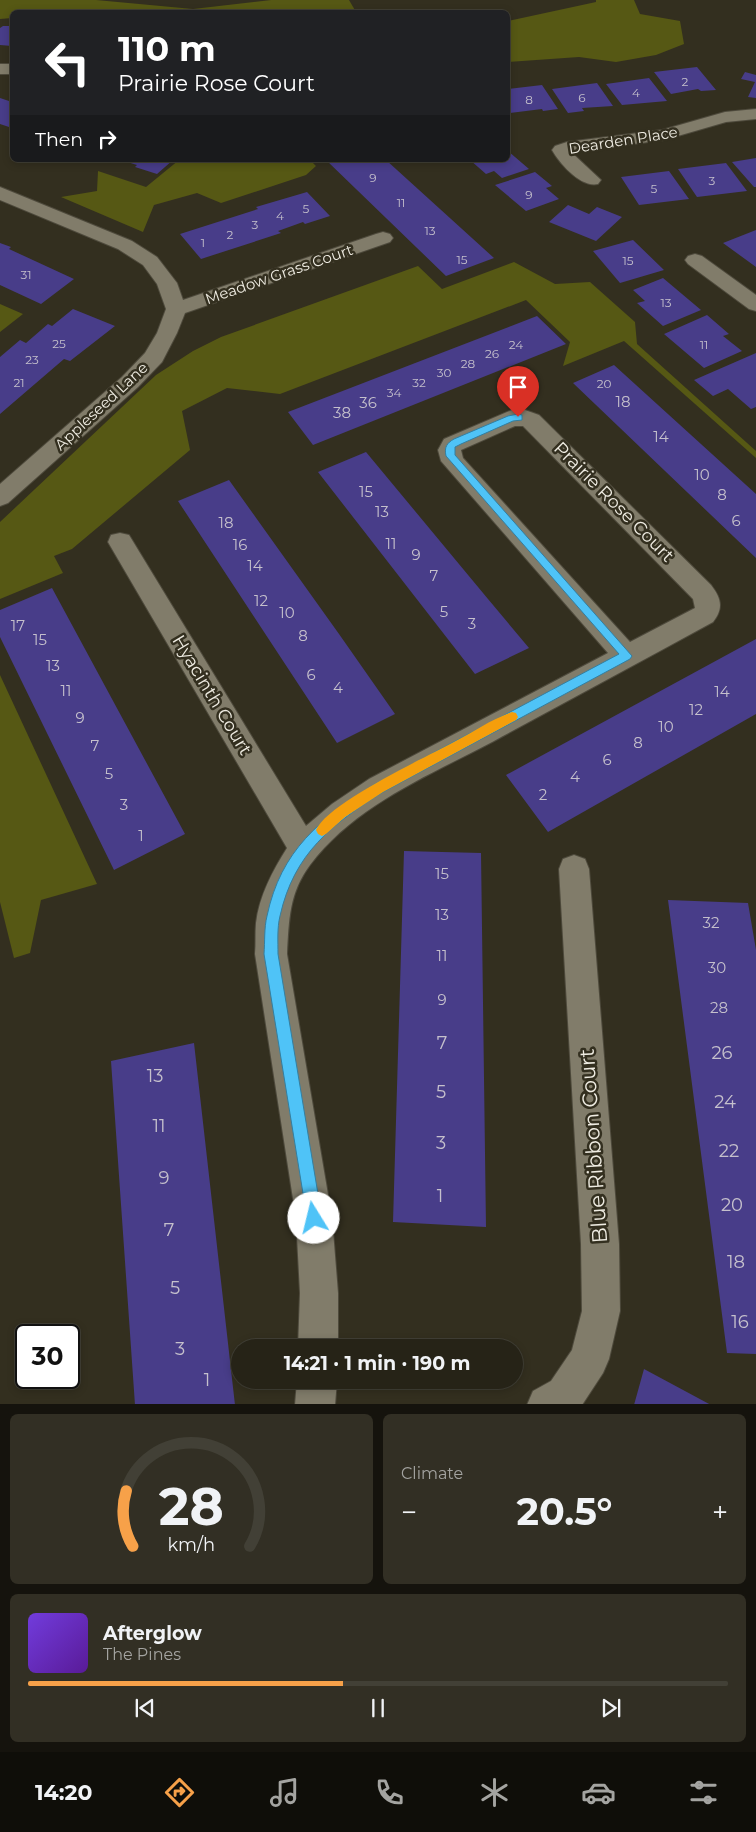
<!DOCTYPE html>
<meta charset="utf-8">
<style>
:root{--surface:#262317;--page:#322f24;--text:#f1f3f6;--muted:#a4a4a1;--line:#424036;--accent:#f7a149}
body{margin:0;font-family:Montserrat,sans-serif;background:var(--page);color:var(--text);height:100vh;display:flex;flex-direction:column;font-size:19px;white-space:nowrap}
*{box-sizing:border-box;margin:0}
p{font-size:16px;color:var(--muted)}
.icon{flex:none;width:28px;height:28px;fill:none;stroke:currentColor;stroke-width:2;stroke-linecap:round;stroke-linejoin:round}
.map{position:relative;height:1404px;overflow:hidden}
.drawer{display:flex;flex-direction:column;gap:10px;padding:10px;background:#15130d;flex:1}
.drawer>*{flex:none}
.guide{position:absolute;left:10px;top:10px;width:500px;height:152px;border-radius:8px;box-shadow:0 2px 8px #0003,0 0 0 1px var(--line);background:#202124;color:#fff;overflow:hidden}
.speed{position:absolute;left:15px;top:1324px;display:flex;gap:10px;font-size:25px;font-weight:700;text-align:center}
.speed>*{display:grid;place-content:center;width:65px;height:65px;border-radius:50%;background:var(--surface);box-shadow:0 2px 8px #0003,0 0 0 1px var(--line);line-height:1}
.speed .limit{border:2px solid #111;border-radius:8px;background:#fff;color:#111}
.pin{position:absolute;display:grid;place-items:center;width:42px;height:42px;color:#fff;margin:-51px -21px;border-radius:50% 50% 50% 0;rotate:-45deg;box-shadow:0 0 5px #0007}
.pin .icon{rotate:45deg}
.me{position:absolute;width:55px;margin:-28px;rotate:351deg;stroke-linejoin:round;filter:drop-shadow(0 0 4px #0008)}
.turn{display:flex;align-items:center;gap:18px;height:105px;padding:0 25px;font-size:22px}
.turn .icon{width:65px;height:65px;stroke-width:2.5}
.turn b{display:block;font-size:35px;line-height:42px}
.then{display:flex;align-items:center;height:48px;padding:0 25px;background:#0003;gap:10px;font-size:19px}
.big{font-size:38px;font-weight:700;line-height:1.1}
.drawer .tile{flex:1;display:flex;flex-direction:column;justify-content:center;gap:8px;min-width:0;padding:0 18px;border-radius:8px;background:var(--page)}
.drawer .dial{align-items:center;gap:0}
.dial svg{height:130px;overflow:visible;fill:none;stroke:var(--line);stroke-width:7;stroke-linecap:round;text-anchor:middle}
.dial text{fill:var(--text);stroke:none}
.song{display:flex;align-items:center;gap:15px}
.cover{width:60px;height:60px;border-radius:8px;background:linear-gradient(135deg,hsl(260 70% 55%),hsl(270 70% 35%))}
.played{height:5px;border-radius:2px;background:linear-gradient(90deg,var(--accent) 45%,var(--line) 45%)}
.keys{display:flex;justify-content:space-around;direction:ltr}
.heat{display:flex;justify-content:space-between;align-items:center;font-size:28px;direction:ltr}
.drawer .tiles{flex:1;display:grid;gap:10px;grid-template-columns:1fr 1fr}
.tile:last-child{grid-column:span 2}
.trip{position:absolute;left:231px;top:1339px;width:292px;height:50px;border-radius:25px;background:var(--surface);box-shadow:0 2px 8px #0003,0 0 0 1px var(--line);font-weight:700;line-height:50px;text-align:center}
.tab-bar{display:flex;height:80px;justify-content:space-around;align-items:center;background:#0f0e09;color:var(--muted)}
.tab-bar .icon{width:35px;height:35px}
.tab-bar .on{color:var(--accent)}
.tab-bar b{font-size:22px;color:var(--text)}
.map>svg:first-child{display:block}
.green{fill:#565814}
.building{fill:#483d89}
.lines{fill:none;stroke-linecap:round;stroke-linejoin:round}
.minor-casing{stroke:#4e4a3c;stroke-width:2}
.minor{fill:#817c6a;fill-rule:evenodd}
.route{fill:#4fc3f7;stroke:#337fa1}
.slow{fill:#f59e0b}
.labels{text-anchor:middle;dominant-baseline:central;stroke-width:5;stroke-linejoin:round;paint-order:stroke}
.far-number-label{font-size:12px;fill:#c5c0cc}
.far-street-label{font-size:15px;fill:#efece2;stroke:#332f1f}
.number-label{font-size:15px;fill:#c5c0cc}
.street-label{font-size:18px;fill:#efece2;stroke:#332f1f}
.near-number-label{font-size:18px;fill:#c5c0cc}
.near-street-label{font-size:21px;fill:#efece2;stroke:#332f1f}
</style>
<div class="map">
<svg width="756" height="1405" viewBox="0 0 756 1405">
<rect width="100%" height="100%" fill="#332f1f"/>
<path class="green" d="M 0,0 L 96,0 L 193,9 L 271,0 L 349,0 L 356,12 L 12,12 L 12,18 L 0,19 Z
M 596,0 L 634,0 L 640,14 L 680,21 L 684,44 L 656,55 L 616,62 L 579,57 L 508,62 L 508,21 L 596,2 Z
M 179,160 L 310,160 L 316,166 L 306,175 L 221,203 L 197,193 L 154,205 L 143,232 L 61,197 L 97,191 L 98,171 L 146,187 Z
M 514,262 L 555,284 L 590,282 L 635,322 L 637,344 L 756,451 L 756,458 L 624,341 L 563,366 L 570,342 L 526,300 L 280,394 L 227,388 L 182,411 L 190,450 L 72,549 L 54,556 L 63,573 L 0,599 L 0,522 L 156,375 L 193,351 L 221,337 L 418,266 L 442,289 Z
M 0,304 L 23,314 L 0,332 Z
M 0,675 L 97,884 L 41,900 L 30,953 L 14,958 L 0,902 Z"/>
<path class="building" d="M 3,26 L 12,26 L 12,46 L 0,45 L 0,28 Z
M 697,67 L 716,90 L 701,91 L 698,89 L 671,94 L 654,72 Z
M 745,72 L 756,75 L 756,98 L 748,97 L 755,82 L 741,79 Z
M 649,78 L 667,101 L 622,105 L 606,84 Z
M 597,83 L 613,106 L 582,108 L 584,111 L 568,113 L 552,89 Z
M 542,85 L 558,109 L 543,111 L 542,109 L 510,113 L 508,108 L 508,89 Z
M 0,98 L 12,102 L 12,125 L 9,127 L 0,124 Z
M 508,151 L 529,169 L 502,178 L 494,171 L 486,174 L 470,160 L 508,160 Z
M 756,158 L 756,187 L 754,187 L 732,162 Z
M 121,160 L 173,160 L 157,174 L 135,167 L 137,165 Z
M 326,160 L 386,160 L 494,258 L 446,276 Z
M 726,163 L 747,191 L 697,197 L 678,169 Z
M 669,171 L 689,199 L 639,205 L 621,177 Z
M 535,172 L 552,186 L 546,188 L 559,199 L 526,211 L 495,185 Z
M 307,192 L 330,216 L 305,224 L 303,222 L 278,231 L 281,233 L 201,259 L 180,234 L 258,209 L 256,207 Z
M 568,205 L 589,214 L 597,207 L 622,217 L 596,241 L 549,222 Z
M 756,230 L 756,267 L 723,243 Z
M 633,240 L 664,270 L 620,283 L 593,251 Z
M 0,243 L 11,247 L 9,249 L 74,279 L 41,304 L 0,285 Z
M 663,278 L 701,310 L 663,326 L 637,303 L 645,301 L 633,290 Z
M 73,309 L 115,326 L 70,361 L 64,359 L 0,414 L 0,357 L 20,340 L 26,343 L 48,324 L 52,326 Z
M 707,315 L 729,334 L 723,336 L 742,351 L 704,368 L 664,334 Z
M 537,316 L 566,344 L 313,445 L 288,412 Z
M 756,353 L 756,407 L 751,409 L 728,389 L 713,396 L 694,380 Z
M 614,365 L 756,494 L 756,558 L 573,383 Z
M 366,452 L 488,599 L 529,648 L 475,674 L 318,472 Z
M 229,480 L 339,634 L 395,714 L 337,743 L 178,501 Z
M 52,588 L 185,834 L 114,870 L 0,637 L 0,610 Z
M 756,639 L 756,714 L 548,832 L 506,775 Z
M 404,851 L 481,853 L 486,1227 L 393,1222 Z
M 668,900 L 748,903 L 756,950 L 756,1354 L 727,1353 Z
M 194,1043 L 235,1405 L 135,1405 L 111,1061 Z
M 644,1369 L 711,1405 L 634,1405 Z"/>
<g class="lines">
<defs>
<path id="minor" d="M 0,64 L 12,64 L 12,74 L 0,74 Z
M 756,109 L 756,119 L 726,122 L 664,140 L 571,152 L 601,180 L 598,184 C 581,188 560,164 552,150 L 555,146 L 567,142 L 662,130 L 725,112 Z
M 0,187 L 132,241 L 157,257 L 177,283 L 183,300 L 376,234 L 383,232 L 390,234 L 393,238 L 390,242 L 185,313 L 177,333 L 162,362 L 138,387 L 8,503 L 0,506 L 0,484 L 122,377 L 145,353 L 157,333 L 166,309 L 157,284 L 143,265 L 118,249 L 0,200 Z
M 695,254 L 702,256 L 756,295 L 756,311 L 749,309 L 688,264 L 685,260 L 688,256 Z
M 512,410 L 525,410 L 539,415 L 711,585 C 721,598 724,608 713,622 C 640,662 567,701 494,741 C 430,775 355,805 310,865 C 289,893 289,920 287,954 L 332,1218 L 338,1293 L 338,1348 L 298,1348 L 300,1293 L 296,1218 L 255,954 C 256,944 255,933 256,923 C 259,896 273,870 287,848 L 108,542 L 111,535 L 120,533 L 129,535 L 306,826 L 332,804 L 369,779 L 608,653 L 441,461 L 438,450 L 444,439 ZM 515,426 L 523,426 L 693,599 L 695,608 L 630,642 L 463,458 L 461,450 Z
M 574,855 L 585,859 L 589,869 L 619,1244 L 620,1311 L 609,1359 L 603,1373 L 582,1405 L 527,1405 L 533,1391 L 551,1381 L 572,1350 L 582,1311 L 581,1244 L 559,869 L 563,859 Z
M 297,1380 L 337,1380 L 335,1405 L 295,1405 Z"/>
</defs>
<use href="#minor" class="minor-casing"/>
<use href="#minor" class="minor"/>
</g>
<path class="route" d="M 518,414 L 522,415 L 522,420 L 513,421 L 461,444 L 455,447 L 455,455 L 632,656 L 630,659 L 383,792 C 332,824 294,853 280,916 C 277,928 278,942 278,954 L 322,1218 L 320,1224 L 314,1226 L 309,1224 L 307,1218 L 264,954 C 265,942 264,928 267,916 C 281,850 320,819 375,784 L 619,654 L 446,456 C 444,447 447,443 454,439 L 508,416 Z"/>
<path class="slow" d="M 512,712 L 516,713 L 518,717 L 516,720 L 383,792 L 345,817 L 326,834 L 322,836 L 318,834 L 316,830 C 328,803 424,758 454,742 C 473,732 492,719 512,712 Z"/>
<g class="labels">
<g class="far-number-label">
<text x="685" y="81">2</text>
<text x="636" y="92">4</text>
<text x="582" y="97">6</text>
<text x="529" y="99">8</text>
<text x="373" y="177">9</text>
<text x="712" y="180">3</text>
<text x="654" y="188">5</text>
<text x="529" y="194">9</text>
<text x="401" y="202">11</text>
<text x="306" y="208">5</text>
<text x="280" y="215">4</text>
<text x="255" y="224">3</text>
<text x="430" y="230">13</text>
<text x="230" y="234">2</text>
<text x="203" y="242">1</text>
<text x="462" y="259">15</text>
<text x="628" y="260">15</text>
<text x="26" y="274">31</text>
<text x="666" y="302">13</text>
<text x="59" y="343">25</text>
<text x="516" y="344">24</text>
<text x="704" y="344">11</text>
<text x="492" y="353">26</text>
<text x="32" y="359">23</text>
<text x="468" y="363">28</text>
<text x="444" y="372">30</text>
<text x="19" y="382">21</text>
<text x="419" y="382">32</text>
<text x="604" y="383">20</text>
<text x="394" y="392">34</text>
</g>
<g class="far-street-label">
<text transform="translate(623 140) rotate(-9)">Dearden Place</text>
<text transform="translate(279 274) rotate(-19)">Meadow Grass Court</text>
<text transform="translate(101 406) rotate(-43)">Appleseed Lane</text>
</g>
<g class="number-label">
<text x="623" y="401">18</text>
<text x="368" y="402">36</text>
<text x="342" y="412">38</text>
<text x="661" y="436">14</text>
<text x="702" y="474">10</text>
<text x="366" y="491">15</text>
<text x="722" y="494">8</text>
<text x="382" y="511">13</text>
<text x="736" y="520">6</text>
<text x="226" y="522">18</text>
<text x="391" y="543">11</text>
<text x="240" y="544">16</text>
<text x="416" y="554">9</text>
<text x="255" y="565">14</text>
<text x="434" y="575">7</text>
<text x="261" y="600">12</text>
<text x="444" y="611">5</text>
<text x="287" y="612">10</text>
<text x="472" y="623">3</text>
<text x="18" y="625">17</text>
<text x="303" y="635">8</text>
<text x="40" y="639">15</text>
<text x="53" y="665">13</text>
<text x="311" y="674">6</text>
<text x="338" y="687">4</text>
<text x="66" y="690">11</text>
<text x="722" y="691">14</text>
<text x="696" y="709">12</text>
<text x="80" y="717">9</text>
<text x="666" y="726">10</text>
<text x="638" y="742">8</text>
<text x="95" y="745">7</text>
<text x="607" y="759">6</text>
<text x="109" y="773">5</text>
<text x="575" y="776">4</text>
<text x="543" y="794">2</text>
<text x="124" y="804">3</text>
<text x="141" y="835">1</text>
<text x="442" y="873">15</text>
<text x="442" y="914">13</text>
<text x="711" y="922">32</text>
<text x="442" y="955">11</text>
<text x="717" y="967">30</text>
<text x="442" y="999">9</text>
<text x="719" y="1007">28</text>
</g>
<g class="street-label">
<text transform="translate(614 502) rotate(45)">Prairie Rose Court</text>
<text transform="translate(212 695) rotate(59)">Hyacinth Court</text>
</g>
<g class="near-number-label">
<text x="442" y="1043">7</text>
<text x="722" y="1053">26</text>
<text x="155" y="1076">13</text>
<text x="441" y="1092">5</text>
<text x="725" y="1102">24</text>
<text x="159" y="1126">11</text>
<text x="441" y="1143">3</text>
<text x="729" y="1151">22</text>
<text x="164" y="1178">9</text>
<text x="440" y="1196">1</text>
<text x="732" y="1205">20</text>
<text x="169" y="1230">7</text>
<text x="736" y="1262">18</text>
<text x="175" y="1288">5</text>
<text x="740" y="1322">16</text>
<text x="180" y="1349">3</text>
<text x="207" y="1380">1</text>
</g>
<g class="near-street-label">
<text transform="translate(593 1146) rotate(-94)">Blue Ribbon Court</text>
</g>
</g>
</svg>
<div class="speed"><div class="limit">30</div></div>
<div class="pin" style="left:518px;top:417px;background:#d93025"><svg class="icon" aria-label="arrive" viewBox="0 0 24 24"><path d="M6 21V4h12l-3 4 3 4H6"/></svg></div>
<svg class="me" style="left:314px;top:1218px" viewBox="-20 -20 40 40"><circle r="19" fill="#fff"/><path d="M0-13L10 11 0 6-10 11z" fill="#4fc3f7"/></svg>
<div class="trip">14:21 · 1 min · 190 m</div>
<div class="guide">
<div class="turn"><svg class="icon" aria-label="left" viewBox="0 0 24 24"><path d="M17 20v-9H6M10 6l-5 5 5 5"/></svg><div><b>110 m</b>Prairie Rose Court</div></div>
<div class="then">Then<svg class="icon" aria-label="right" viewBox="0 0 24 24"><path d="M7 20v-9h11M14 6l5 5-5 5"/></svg></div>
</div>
</div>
<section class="drawer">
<div class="tiles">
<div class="tile dial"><svg viewBox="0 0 100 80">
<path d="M14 69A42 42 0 1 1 86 69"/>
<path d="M14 69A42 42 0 0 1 10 35" stroke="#f7a149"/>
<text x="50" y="56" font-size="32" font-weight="700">28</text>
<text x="50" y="72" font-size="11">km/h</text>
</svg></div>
<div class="tile"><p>Climate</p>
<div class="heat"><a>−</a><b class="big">20.5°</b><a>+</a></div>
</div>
<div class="tile">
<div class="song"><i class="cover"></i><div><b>Afterglow</b><p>The Pines</p></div></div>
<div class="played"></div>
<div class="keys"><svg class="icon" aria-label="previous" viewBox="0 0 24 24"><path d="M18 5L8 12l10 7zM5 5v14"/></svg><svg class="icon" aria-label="pause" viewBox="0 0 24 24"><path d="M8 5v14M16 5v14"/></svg><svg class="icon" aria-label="next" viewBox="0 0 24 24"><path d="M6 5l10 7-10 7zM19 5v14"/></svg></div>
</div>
</div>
</section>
<nav class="tab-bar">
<b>14:20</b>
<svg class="icon on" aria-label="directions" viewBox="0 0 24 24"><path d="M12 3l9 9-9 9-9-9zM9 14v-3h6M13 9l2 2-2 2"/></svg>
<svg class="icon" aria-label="music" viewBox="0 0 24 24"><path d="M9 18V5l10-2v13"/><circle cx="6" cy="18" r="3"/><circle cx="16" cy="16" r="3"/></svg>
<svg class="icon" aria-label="phone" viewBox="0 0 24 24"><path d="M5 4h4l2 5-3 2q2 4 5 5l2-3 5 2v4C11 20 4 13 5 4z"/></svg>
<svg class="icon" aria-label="climate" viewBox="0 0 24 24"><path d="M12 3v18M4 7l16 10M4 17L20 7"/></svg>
<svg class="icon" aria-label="car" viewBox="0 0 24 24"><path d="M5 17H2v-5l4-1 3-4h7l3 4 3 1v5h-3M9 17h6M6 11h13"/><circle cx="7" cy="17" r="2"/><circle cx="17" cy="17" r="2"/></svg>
<svg class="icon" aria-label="filters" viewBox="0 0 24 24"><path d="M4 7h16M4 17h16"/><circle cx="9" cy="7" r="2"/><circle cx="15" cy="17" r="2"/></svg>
</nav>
